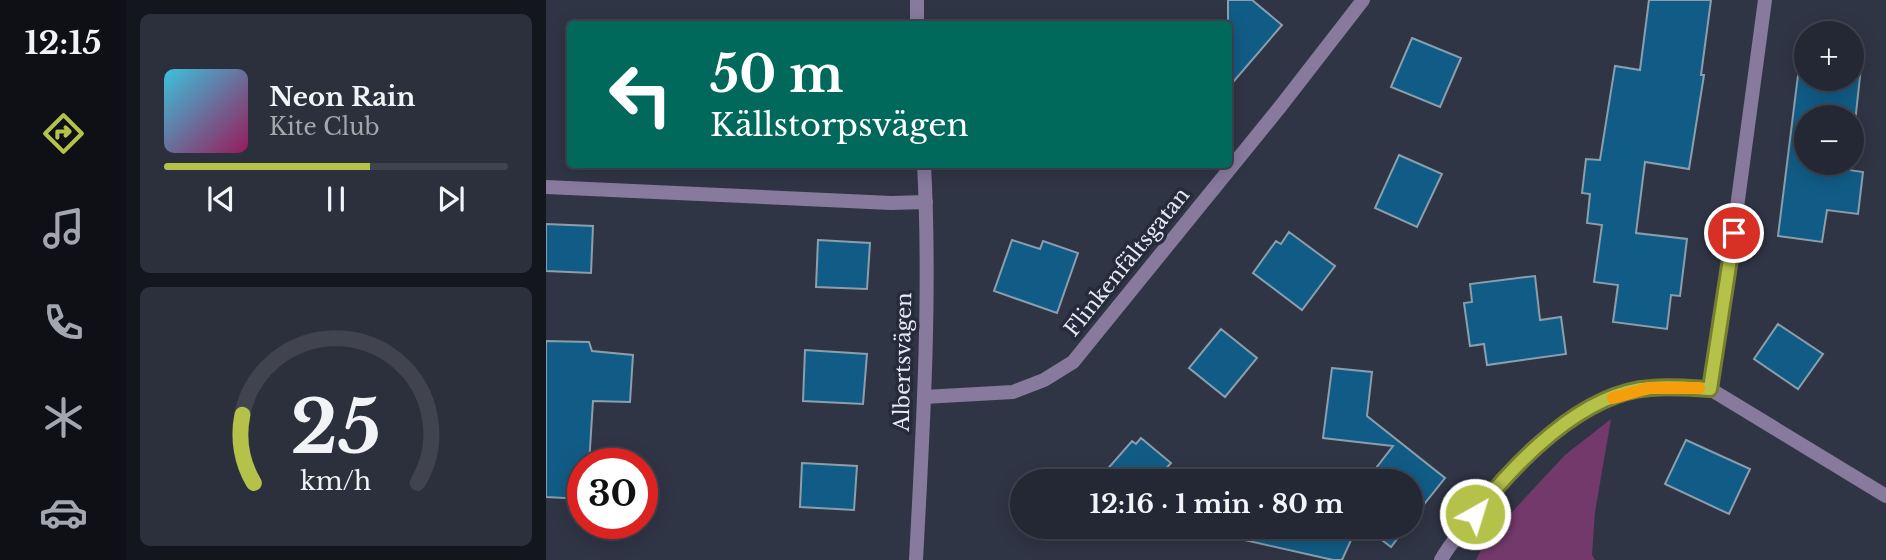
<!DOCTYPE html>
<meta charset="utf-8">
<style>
:root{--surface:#242834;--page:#2c303c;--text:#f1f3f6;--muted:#a3a6ac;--line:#41444f;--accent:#b5c24a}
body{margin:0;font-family:"Libre Baskerville",serif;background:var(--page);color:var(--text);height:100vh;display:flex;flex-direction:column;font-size:26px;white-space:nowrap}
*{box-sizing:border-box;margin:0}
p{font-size:23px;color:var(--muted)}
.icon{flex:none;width:38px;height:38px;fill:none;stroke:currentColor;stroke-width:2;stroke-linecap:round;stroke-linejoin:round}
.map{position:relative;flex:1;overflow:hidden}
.side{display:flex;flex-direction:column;gap:14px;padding:14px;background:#14161d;width:420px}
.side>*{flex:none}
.banner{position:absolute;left:21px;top:21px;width:665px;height:147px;border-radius:7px;box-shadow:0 4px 18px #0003,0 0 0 2px var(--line);background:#00695c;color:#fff;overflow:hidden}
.controls{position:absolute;left:1248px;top:21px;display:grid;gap:14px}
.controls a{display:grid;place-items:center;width:70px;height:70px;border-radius:50%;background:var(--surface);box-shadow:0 4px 18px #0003,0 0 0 2px var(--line);font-size:35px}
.speed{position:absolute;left:21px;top:448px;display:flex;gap:14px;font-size:35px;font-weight:700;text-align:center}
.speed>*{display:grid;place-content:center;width:91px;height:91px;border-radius:50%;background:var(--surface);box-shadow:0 4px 18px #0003,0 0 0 2px var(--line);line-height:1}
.speed .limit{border:10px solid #d22;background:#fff;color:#111}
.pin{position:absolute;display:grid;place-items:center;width:60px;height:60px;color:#fff;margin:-30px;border:4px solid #fff;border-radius:50%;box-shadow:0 2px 7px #0007}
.me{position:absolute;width:77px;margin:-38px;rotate:39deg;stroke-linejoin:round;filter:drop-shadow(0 0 5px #0008)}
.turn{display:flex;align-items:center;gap:24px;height:147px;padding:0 28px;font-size:32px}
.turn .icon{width:91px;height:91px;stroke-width:2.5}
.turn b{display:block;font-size:49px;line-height:60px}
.side .widget{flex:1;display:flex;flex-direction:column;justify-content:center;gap:10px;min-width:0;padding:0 24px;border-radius:10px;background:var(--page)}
.side .dial{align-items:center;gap:0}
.dial svg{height:182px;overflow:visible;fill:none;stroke:var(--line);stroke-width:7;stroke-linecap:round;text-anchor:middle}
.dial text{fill:var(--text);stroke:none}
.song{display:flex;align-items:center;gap:21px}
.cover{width:84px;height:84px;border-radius:10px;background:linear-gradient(135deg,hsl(190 70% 55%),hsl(330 70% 35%))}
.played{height:7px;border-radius:4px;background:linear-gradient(90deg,var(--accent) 60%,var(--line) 60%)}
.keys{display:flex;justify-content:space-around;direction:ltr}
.trip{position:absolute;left:464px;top:469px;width:413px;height:70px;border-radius:35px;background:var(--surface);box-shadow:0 4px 18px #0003,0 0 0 2px var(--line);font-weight:700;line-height:70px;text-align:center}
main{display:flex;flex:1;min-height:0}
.dock{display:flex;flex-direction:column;width:126px;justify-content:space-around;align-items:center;background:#0e1015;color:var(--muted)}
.dock .icon{width:49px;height:49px}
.dock .active{color:var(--accent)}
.dock b{font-size:32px;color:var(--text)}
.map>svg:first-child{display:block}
.green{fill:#74396b}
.building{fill:#115c86;stroke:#8a9eac;stroke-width:2}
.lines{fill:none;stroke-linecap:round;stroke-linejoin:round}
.minor{stroke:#877a9d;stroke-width:14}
.tertiary{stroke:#877a9d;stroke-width:14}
.route-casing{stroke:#767e30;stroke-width:18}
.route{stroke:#b5c24a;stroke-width:12}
.slow{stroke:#f59e0b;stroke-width:12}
.labels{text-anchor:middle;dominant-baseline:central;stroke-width:7;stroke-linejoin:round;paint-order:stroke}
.street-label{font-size:21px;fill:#e6eaf5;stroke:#262b3b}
</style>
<main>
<nav class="dock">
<b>12:15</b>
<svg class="icon active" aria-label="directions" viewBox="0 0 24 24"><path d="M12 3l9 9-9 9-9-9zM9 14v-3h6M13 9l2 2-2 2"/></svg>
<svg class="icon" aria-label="music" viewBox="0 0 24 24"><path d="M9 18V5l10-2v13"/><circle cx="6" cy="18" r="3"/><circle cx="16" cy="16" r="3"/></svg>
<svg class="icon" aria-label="phone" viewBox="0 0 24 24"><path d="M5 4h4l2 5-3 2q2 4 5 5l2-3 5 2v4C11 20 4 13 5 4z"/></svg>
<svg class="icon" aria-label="climate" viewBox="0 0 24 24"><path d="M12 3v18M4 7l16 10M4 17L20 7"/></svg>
<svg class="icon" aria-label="car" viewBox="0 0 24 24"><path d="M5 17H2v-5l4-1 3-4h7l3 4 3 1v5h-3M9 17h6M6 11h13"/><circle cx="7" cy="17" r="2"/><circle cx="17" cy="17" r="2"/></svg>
</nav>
<section class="side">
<div class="widget">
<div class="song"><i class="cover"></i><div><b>Neon Rain</b><p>Kite Club</p></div></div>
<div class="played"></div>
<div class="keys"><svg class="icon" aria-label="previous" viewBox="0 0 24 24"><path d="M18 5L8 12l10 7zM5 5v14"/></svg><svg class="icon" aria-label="pause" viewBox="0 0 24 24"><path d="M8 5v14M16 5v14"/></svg><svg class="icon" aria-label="next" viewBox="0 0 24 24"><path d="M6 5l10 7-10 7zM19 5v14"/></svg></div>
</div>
<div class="widget dial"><svg viewBox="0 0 100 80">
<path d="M14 69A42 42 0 1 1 86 69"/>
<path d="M14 69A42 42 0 0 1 9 39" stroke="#b5c24a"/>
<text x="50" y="56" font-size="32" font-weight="700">25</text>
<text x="50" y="72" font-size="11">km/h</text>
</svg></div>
</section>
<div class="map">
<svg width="1340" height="560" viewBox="0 0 1340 560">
<rect width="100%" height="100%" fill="#303546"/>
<path class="green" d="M 1065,419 L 1049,512 L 1046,555 L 1049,560 L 930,560 L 940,540 L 1019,455 Z"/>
<path class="building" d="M 682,0 L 706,0 L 736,25 L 682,88 Z
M 1103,0 L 1165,0 L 1155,75 L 1158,75 L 1143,169 L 1099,162 L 1090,233 L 1141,239 L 1134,296 L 1125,295 L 1121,329 L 1067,322 L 1072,285 L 1048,282 L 1056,225 L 1041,223 L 1044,194 L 1036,193 L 1040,159 L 1054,160 L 1069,66 L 1094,70 Z
M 866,38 L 915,58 L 894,107 L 845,87 Z
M 1256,43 L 1260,43 L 1260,79 L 1306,79 L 1306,48 L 1317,49 L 1306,150 L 1306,117 L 1260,117 L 1260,163 L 1304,163 L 1303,170 L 1317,172 L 1312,214 L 1281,210 L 1276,242 L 1232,236 Z
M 853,155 L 896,174 L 871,227 L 829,208 Z
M 0,224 L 47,226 L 45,273 L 0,271 Z
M 743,232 L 789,266 L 756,310 L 707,273 L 730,241 L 735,244 Z
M 272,240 L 324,243 L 321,289 L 270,287 Z
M 466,240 L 494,249 L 497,241 L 532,253 L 511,313 L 448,291 Z
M 989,276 L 994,320 L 1015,317 L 1020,354 L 941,365 L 938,344 L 924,346 L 918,303 L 926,302 L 924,284 Z
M 1232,324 L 1277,354 L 1252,389 L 1208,359 Z
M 675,329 L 711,358 L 679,397 L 643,368 Z
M 0,341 L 43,342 L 46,351 L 87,355 L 84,402 L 47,401 L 43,464 L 37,464 L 37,499 L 0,497 Z
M 259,350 L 321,354 L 317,404 L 257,401 Z
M 786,368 L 826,372 L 821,416 L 899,478 L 864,522 L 864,481 L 820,481 L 847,446 L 777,438 Z
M 595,438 L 625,463 L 609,481 L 551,481 L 586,441 L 590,444 Z
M 1140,440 L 1204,469 L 1183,514 L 1119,484 Z
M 256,463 L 311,466 L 308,510 L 254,507 Z
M 695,527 L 811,527 L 796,560 L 787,560 L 694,539 Z
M 819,527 L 860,527 L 845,547 Z"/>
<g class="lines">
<path class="minor" d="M 0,187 L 345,203 L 380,202
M 1164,389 L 1177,311 L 1219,0
M 1164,389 L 1340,496
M 378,397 L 467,392 L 498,380 L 527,362 L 734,107 L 817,0
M 895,560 C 902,546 914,534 923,521 C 962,471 1011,415 1074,395 C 1103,385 1134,388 1164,389"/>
<path class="tertiary" d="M 371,24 L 371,0
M 370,560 C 377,429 385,296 378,164"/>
</g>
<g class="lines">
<defs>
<path id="route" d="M 929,514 C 969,463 1036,392 1105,388 C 1124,386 1145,388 1164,389 L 1188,233"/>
</defs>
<use href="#route" class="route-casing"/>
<use href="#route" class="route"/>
<path class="slow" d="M 1067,398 L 1103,388 L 1153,388"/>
</g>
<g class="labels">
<g class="street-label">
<text transform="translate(581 262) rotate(-51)">Flinkenfältsgatan</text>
<text transform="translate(357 362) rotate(-89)">Albertsvägen</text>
</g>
</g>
</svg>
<div class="controls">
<a>+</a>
<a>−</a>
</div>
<div class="speed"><div class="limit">30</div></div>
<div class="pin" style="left:1188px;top:233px;background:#d93025"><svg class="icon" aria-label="arrive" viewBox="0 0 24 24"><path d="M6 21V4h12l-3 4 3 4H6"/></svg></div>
<svg class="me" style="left:929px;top:514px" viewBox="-20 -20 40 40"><circle r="17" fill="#b5c24a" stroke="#fff" stroke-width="3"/><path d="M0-11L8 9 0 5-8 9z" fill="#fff"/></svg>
<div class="trip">12:16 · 1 min · 80 m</div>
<div class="banner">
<div class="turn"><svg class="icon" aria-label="left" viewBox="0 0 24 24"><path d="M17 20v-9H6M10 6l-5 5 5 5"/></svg><div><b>50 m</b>Källstorpsvägen</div></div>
</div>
</div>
</main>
